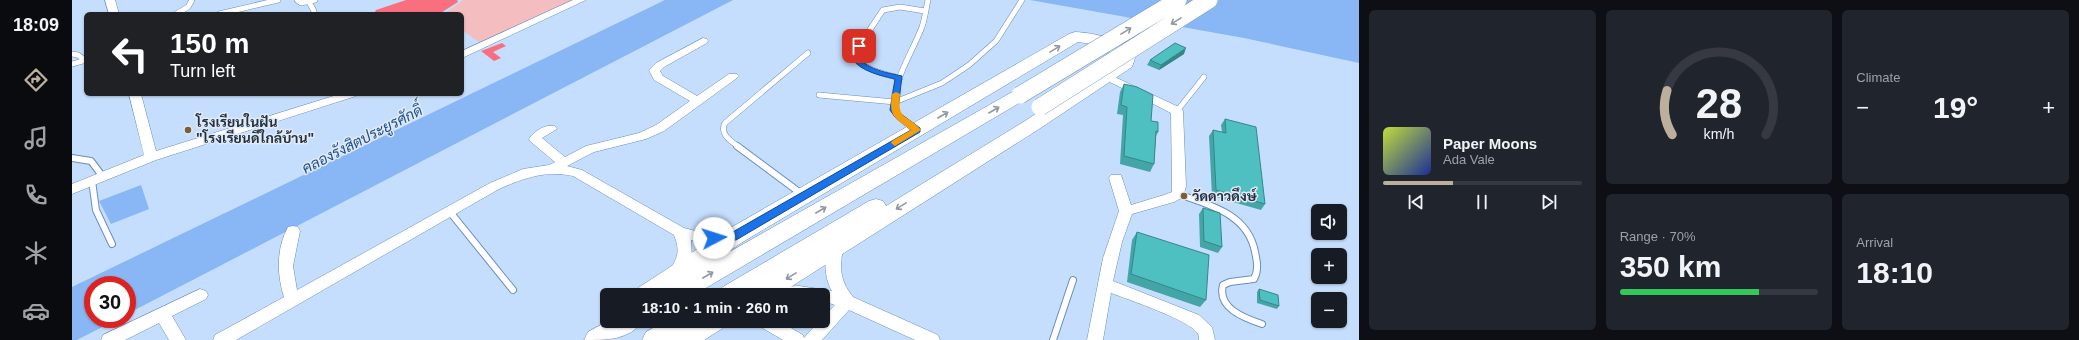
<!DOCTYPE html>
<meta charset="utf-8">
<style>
:root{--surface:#171b24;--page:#20242c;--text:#f1f3f6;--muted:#9ea1a6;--line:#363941;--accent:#bcb09d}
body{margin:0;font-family:Arial,Sarabun,sans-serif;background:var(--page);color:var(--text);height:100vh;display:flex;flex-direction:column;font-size:15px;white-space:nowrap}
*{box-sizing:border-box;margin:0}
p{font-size:13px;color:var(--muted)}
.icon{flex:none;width:22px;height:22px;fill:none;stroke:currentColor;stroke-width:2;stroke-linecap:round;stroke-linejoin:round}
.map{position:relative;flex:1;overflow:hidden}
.sheet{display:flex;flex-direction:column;gap:10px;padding:10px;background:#0d0f14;width:720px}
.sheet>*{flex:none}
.banner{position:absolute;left:12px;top:12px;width:380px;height:84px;border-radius:6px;box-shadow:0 1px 3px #0004;background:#202124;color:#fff;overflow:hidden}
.tools{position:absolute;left:1239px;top:204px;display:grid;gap:8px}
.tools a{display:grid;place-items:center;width:36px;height:36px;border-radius:6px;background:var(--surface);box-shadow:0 1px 3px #0004;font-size:20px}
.speed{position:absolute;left:12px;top:276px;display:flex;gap:8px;font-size:20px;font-weight:700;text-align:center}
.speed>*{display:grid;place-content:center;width:52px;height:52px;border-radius:50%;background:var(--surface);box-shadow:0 1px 3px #0004;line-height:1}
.speed .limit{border:6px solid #d22;background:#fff;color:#111}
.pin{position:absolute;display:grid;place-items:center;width:34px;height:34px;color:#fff;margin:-17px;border-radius:8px;box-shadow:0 2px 6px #0006}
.me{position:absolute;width:44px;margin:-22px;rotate:85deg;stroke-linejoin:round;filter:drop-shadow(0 0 3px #0008)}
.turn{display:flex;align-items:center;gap:14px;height:84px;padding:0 20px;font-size:18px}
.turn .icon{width:52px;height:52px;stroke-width:2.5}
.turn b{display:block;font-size:28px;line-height:34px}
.big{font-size:30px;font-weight:700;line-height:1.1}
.sheet .tile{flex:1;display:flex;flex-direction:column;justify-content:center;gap:6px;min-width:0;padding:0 14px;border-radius:6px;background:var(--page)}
.sheet .dial{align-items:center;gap:0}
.dial svg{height:104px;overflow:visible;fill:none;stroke:var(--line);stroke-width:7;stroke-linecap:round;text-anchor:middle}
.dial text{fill:var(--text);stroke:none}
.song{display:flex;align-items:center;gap:12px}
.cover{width:48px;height:48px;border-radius:6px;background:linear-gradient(135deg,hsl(70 70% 55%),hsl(230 70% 35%))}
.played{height:4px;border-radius:2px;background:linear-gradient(90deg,var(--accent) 35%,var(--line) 35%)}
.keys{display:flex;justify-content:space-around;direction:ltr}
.heat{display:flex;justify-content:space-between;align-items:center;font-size:22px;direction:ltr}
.charge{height:6px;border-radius:3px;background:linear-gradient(90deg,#34c759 70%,var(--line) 0)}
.sheet .tiles{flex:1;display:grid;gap:10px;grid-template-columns:repeat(3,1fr)}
.tile:first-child{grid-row:span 2}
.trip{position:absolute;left:528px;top:288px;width:230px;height:40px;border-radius:6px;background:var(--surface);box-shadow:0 1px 3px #0004;font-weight:700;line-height:40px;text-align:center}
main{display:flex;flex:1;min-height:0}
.menu{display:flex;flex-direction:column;width:72px;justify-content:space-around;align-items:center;background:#090b0e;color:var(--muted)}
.menu .icon{width:28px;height:28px}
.menu .selected{color:var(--accent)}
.menu b{font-size:18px;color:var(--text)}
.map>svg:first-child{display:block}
.green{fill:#f4bec0}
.forest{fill:#f96f7e}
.water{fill:#89b6f4}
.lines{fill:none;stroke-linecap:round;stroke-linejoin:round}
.lane-far1-casing{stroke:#698dbe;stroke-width:6}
.lane-casing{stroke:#698dbe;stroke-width:8}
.street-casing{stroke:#698dbe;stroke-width:1}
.primary-casing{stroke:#698dbe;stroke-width:1}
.lane-far1{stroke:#fff;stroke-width:5}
.lane{stroke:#fff;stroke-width:6}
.street{fill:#fff;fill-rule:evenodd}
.primary{fill:#fff;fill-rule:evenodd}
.primary-bridge-casing{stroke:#698dbe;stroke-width:18;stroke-linecap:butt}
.primary-bridge{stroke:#fff;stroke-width:17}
.wall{fill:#44a5a6}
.shaded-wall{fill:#378687}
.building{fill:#4fc0c1;stroke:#378687}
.oneway{stroke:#9098a2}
.route{fill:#1a73e8;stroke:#114b97}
.slow{fill:#f59e0b}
.poi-dot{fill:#7b5e31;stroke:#e2eaf4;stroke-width:1.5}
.labels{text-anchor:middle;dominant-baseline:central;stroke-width:3;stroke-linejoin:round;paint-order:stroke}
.poi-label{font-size:14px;font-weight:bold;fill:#223146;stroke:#e2eaf4;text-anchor:start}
.water-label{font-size:15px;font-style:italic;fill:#1d5191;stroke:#e2eaf4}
</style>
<main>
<nav class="menu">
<b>18:09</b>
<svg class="icon selected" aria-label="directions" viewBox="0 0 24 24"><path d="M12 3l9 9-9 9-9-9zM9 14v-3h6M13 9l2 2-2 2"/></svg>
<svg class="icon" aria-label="music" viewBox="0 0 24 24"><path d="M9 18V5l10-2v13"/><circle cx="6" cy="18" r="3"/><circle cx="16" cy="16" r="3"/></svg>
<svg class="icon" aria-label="phone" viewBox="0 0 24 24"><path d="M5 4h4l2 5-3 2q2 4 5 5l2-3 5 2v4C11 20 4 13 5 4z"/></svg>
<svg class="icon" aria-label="climate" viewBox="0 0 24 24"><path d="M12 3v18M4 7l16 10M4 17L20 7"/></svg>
<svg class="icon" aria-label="car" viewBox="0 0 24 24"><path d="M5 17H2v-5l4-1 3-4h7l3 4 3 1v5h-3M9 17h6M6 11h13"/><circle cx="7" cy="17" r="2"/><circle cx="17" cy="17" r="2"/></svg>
</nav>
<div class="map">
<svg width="1287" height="340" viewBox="0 0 1287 340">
<rect width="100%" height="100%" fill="#c6defe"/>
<path class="green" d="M 391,0 L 500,0 L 408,43 L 390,30 L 390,14 L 372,14 Z"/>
<path class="forest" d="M 334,0 L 385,0 L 386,2 L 367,14 L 333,14 L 332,12 L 302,14 L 304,10 Z
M 430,43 L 434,46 L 421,52 L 429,58 L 422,61 L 409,51 Z"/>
<path class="water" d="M 593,0 L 661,0 L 55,314 L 55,285 L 21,285 L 21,319 L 46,319 L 5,340 L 0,340 L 0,287 Z
M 958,0 L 1287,0 L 1287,63 L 1172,38 Z
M 69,185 L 77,209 L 39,224 L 27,201 Z"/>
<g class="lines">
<defs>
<path id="lane-far1" d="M 225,0 L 229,3 L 243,0
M 237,2 L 242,11
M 104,14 L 116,7 L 120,0
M 147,14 L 206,0
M 0,54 L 6,55 L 14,61
M 0,64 L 14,60
M 828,78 C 811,74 795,70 783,58 L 787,46 L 811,10 L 828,7 L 853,11
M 747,95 L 823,102 L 870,83 L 897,65 L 924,41 L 950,0
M 1105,111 L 1132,77
M 844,129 C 837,124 826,120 823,111 C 816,89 842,49 850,27 C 853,18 854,9 856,0
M 667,147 C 659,141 647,134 653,123 L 736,53"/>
<path id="lane" d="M 665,146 L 731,195
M 0,158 L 19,161 L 31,177
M 20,181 L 24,210 L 40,244
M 1106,194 C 1138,205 1176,214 1183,252 C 1185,261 1187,270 1182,279 L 1158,282 L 1151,285 C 1145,308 1172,318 1190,324
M 378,212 L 441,290
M 981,340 L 1001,280"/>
<path id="street" d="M 33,0 L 43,0 L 47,14 L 37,14 Z
M 501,0 L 514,0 L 390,58 L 390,51 Z
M 631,38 L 635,39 L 636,41 L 635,43 L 592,67 L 588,71 L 591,76 L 625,96 L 657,74 L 665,74 L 667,76 L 665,78 L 592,131 L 574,139 L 522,152 L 495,166 L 510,170 L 612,228 L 627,232 L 663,233 L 665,237 L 663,241 C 650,245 632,244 619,240 L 620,258 L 610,276 L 605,278 L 600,276 L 597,272 C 605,257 609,253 602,235 L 501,176 C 474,170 452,178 427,189 L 164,340 L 141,340 L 143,335 L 212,297 C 205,275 204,249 216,227 L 221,226 L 226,227 L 228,231 L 221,266 L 225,290 L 418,183 L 451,169 L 477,165 L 483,162 L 459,142 L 457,139 C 462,131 473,124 483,126 L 485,129 L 470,138 L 493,157 L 514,146 L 567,133 L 584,125 L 618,101 L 582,80 L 577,70 L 584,63 Z
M 1034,73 L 1109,108 L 1111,111 L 1114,186 L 1111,197 L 1102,202 L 1060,214 L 1050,242 L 1041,281 L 1127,315 L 1140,327 L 1143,340 L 1127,340 C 1127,338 1127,336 1126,334 C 1120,321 1055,299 1039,293 L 1031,340 L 1015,340 L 1031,258 L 1047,211 L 1037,178 L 1039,175 L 1049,175 L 1059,205 L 1092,195 L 1100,192 L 1100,186 L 1099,113 L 1030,78 L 1028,76 L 1030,74 Z
M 57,94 L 69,94 L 84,151 L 268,94 L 286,94 L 284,96 L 84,160 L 0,194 L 0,184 L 72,155 Z
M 764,242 L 769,243 L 771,247 C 768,269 767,279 781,297 L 866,335 L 868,340 L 843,340 L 777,310 L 750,340 L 711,340 L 687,326 L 685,321 L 707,321 L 731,335 L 732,338 L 747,321 L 751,321 L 751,317 L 763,305 L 751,301 L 751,295 L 684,294 L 686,290 L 692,288 L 727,286 L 760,291 C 752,277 751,257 759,243 Z
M 128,289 L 134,291 L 136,295 L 134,299 L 100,316 L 114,340 L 97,340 L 87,323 L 53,340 L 29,340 L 31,335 Z"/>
<path id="primary" d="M 1003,32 C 1025,33 1050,39 1063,58 L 1060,67 L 967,129 L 706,295 L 645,295 L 649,288 L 797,201 L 804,199 L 811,201 L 814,206 L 953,121 L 1047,59 L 1026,45 L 1006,42 L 669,243 L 645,259 L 942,91 L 948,90 L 954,91 L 957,95 L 954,99 L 622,295 L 562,295 L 566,288 L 653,231 L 997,34 Z
M 536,321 L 570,321 C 559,340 533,340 512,340 L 516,332 Z
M 594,321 L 654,321 L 651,328 L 632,340 L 570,340 L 574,332 Z"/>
</defs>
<use href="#lane-far1" class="lane-far1-casing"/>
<use href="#lane" class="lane-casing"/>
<use href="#street" class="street-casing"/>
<use href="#primary" class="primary-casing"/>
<use href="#lane-far1" class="lane-far1"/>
<use href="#lane" class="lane"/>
<use href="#street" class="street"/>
<use href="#primary" class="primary"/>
<defs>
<path id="primary-bridge" d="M 948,95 L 1106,0
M 968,107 L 1137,0"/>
</defs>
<use href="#primary-bridge" class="primary-bridge-casing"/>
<use href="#primary-bridge" class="primary-bridge"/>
</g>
<path class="wall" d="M 1112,54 L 1087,70 L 1075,65 L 1078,60 Z
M 1052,84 L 1079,121 L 1086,132 L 1084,136 L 1082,164 L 1078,172 L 1048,164 L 1051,115 L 1045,114 L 1048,92 Z
M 1153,119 L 1193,204 L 1189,210 L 1140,196 L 1137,136 L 1141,130 L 1150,132 L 1149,125 Z
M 1131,208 L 1150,247 L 1146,253 L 1128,247 L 1127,214 Z
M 1065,232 L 1134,300 L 1128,307 L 1055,282 L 1060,240 Z
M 1187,289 L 1207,306 L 1205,309 L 1185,303 L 1185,292 Z"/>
<path class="shaded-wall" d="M 1114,48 L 1112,54 L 1087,70 L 1089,65 Z"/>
<path class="building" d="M 1103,43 L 1114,48 L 1089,65 L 1078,60 Z
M 1052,84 L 1065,87 L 1081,95 L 1079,121 L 1086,122 L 1086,132 L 1084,131 L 1082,164 L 1052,156 L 1055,107 L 1049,105 Z
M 1153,119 L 1184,127 L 1193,204 L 1144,190 L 1141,130 L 1154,133 Z
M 1131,208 L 1148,213 L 1150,247 L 1132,241 Z
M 1065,232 L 1137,255 L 1134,300 L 1059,274 Z
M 1187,289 L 1206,295 L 1207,306 L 1188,300 Z"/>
<defs><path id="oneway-shaft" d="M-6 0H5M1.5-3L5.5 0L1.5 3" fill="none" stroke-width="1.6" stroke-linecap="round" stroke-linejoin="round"/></defs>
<g class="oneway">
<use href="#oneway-shaft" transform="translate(1104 21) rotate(148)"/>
<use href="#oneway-shaft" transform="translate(1054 31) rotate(-31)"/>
<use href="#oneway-shaft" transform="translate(983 49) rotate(-31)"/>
<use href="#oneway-shaft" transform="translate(922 110) rotate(-30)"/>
<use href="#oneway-shaft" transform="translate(871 115) rotate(-30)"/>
<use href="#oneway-shaft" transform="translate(829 206) rotate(148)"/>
<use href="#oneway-shaft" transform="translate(749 210) rotate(-30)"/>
<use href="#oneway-shaft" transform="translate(636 275) rotate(-30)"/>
<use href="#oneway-shaft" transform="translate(719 276) rotate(148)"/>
</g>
<path class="route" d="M 784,44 L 790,46 L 787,58 C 797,70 816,73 830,76 L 826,110 L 829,114 L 848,128 L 848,132 L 664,240 L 638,241 L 637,238 L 638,236 L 659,233 L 839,130 L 823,117 L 818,110 L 823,79 C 807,75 790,72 779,58 Z"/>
<path class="slow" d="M 824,92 L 828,94 C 825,122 835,113 849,130 L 823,146 L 819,143 L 820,141 L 839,130 C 822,117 817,117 820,94 Z"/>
<g class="poi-dot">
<circle cx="116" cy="130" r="4"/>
<circle cx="1112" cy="196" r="4"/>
</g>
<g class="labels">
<g class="poi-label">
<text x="124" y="122">โรงเรียนในฝัน<tspan x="124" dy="16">"โรงเรียนดีใกล้บ้าน"</tspan></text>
<text x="1120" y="196">วัดดาวดึงษ์</text>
</g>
<g class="water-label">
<text transform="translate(290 139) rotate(-27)">คลองรังสิตประยูรศักดิ์</text>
</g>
</g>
</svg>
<div class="tools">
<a><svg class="icon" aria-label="sound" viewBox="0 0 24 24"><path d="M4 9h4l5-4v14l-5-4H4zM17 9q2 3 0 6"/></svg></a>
<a>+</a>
<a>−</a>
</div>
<div class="speed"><div class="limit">30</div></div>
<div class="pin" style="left:787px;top:46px;background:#d93025"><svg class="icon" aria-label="arrive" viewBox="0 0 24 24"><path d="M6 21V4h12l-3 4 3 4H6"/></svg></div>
<svg class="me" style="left:642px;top:238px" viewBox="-20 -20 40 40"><circle r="19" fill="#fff"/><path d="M0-13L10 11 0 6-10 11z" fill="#1a73e8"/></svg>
<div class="trip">18:10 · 1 min · 260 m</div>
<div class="banner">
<div class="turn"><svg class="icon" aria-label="left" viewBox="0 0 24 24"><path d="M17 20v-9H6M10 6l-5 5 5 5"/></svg><div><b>150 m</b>Turn left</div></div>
</div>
</div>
<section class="sheet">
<div class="tiles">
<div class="tile">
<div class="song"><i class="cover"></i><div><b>Paper Moons</b><p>Ada Vale</p></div></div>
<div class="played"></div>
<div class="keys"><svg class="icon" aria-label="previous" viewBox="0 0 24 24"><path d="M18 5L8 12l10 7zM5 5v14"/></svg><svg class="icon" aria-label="pause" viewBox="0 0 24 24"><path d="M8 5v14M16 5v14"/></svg><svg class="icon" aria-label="next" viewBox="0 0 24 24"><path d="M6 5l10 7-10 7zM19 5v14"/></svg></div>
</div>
<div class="tile dial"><svg viewBox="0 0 100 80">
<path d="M14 69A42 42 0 1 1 86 69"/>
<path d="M14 69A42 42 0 0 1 10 35" stroke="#bcb09d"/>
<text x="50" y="56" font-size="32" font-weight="700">28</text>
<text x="50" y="72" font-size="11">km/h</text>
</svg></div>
<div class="tile"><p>Climate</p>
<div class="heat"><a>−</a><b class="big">19°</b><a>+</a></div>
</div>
<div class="tile"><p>Range · 70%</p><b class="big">350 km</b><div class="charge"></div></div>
<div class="tile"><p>Arrival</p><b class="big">18:10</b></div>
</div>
</section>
</main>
